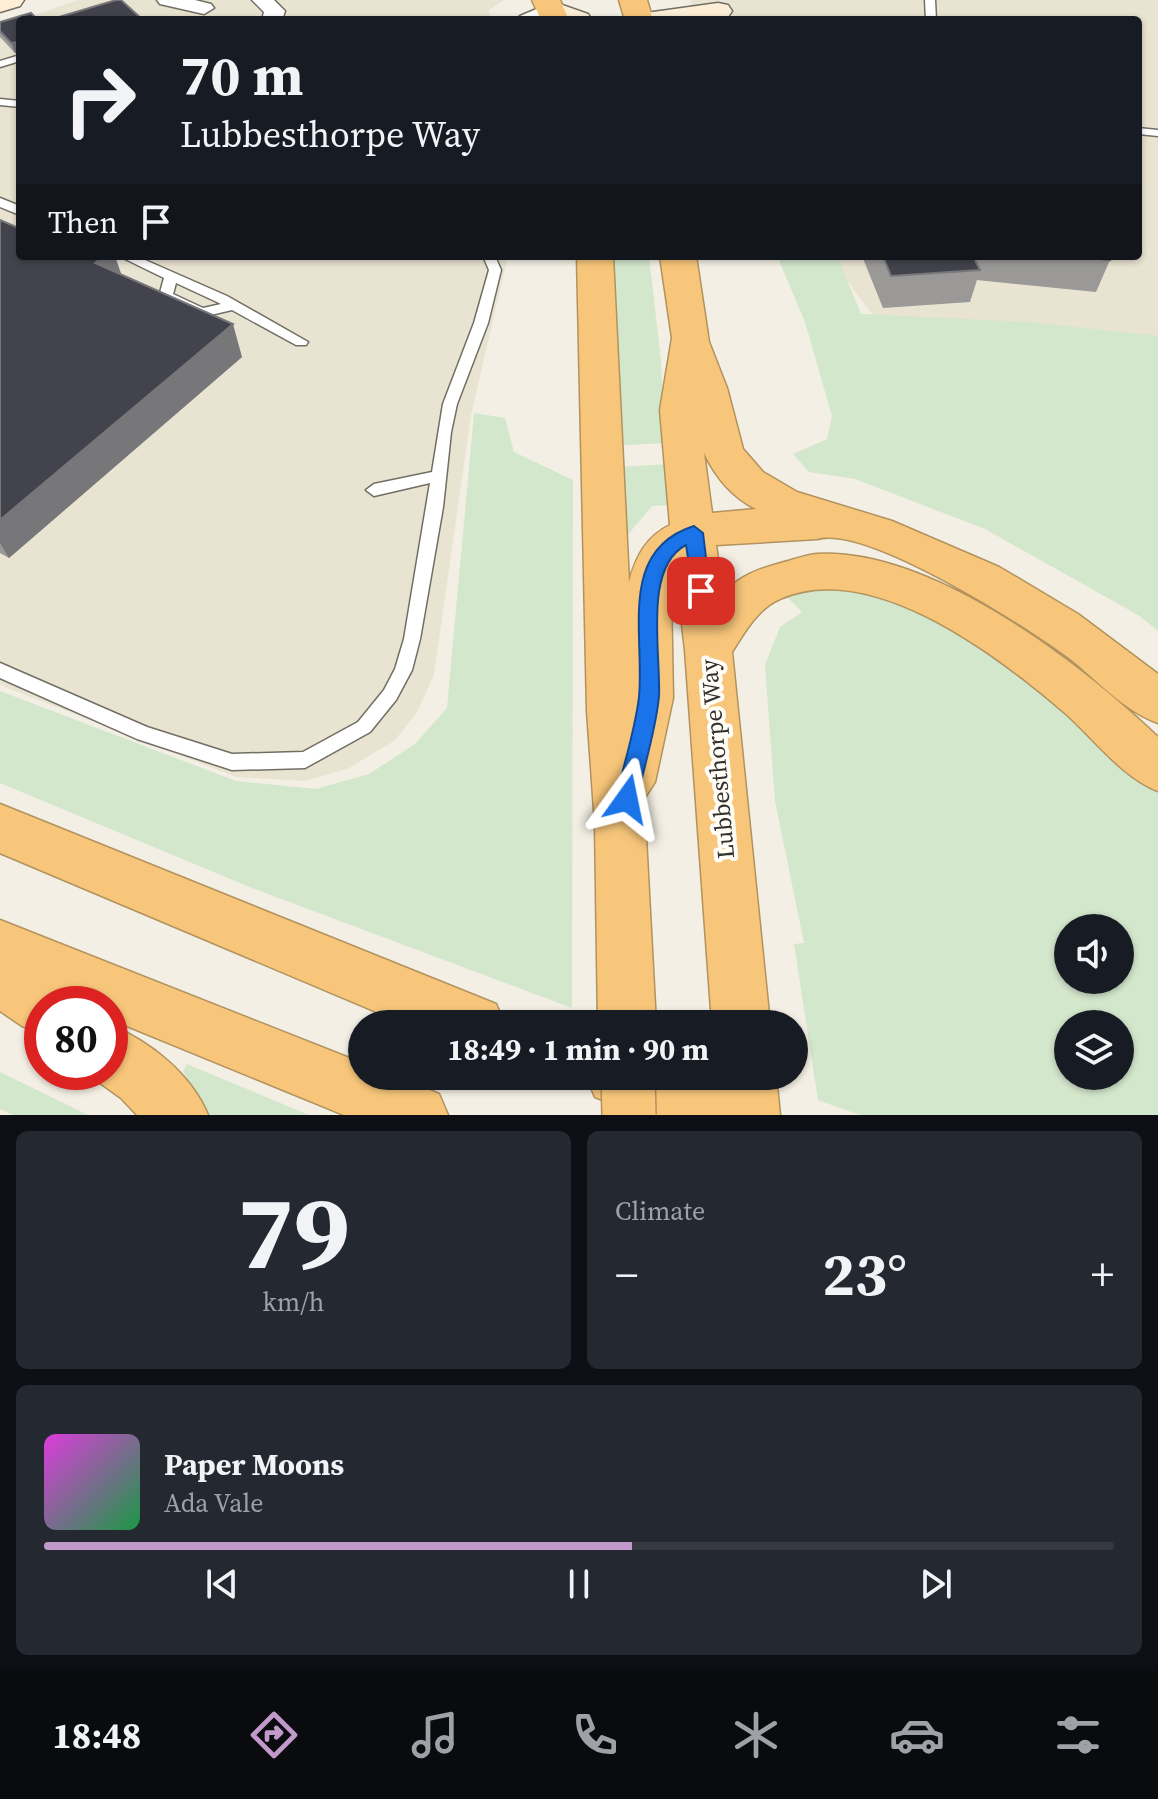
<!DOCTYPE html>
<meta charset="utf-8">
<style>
:root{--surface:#171b24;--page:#242831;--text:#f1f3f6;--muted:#9ea1a6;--line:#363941;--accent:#c199cb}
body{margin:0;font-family:"Source Serif 4",serif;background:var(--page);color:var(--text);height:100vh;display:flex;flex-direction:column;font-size:30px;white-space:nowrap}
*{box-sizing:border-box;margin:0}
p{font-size:26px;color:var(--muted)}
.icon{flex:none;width:44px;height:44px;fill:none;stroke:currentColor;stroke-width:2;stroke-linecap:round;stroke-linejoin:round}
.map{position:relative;height:1115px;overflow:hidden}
.panel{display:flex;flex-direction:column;gap:16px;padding:16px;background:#0d0f14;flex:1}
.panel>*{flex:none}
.guide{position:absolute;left:16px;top:16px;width:1126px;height:244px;border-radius:8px;box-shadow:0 2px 6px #0004;background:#171b24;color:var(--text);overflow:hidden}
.buttons{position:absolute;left:1054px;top:914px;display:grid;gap:16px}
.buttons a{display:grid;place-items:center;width:80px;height:80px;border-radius:50%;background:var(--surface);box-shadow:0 2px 6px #0004;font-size:40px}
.speed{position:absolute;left:24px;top:986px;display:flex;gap:16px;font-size:40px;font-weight:700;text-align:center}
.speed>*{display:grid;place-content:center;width:104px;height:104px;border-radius:50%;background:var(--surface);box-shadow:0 2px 6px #0004;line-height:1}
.speed .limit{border:12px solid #d22;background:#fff;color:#111}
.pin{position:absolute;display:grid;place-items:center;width:68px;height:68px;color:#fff;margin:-34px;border-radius:16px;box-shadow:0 4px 12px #0006}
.me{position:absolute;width:88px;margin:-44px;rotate:12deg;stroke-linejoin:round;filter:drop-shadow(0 0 6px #0008)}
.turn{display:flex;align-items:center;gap:28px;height:168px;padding:0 32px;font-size:36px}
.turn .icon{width:104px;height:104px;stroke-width:2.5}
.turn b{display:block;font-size:56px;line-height:68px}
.then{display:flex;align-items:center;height:76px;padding:0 32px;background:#0003;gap:16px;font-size:30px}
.big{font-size:60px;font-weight:700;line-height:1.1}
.panel .widget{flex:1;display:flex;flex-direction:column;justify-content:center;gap:12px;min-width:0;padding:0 28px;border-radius:12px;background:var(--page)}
.panel .dial{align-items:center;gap:0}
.dial b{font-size:104px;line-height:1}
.song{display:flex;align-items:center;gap:24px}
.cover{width:96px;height:96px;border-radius:12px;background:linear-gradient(135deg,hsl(300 70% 55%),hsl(140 70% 35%))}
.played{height:8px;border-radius:4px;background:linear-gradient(90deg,var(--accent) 55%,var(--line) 55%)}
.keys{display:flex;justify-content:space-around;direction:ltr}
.heat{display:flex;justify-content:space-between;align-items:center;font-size:44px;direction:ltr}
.panel .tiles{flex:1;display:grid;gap:16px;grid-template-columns:1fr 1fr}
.widget:last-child{grid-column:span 2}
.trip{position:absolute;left:348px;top:1010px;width:460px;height:80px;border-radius:40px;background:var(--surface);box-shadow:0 2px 6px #0004;font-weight:700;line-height:80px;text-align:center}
.tab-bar{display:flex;height:128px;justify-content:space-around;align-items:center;background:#090b0e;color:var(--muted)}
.tab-bar .icon{width:56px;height:56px}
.tab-bar .on{color:var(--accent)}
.tab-bar b{font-size:36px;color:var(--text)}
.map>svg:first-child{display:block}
.built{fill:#e9e3d1}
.green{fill:#d3e7cc;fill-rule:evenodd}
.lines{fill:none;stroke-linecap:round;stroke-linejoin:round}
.lane-casing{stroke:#716e64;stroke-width:3}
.street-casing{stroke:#716e64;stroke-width:3}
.secondary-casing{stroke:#716e64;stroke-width:3}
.highway-casing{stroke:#b2925f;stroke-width:3}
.lane{fill:#fff;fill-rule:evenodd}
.street{fill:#fff;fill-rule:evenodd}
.secondary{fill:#fdeed7;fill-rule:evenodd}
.highway{fill:#f7c67a;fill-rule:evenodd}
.highway-bridge-casing{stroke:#b2925f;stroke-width:56;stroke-linecap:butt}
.highway-bridge{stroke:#f7c67a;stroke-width:53}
.wall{fill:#9a9998}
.shaded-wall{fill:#77777a}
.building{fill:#42434c;stroke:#77777a;stroke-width:2}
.route{fill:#1a73e8;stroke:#114b97;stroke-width:2}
.labels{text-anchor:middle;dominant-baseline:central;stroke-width:8;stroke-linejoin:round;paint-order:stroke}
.street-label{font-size:24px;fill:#32312d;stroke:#fffdf6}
</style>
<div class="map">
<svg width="1158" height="1115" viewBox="0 0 1158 1115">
<rect width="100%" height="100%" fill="#f3efe4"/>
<path class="built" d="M 78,0 L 504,0 L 489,10 L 491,20 L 21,20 Z
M 690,0 L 1158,0 L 1158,351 L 877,321 L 829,256 L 1138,256 L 1138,20 L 696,20 Z
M 20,21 L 20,256 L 508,256 L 471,415 L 434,675 L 416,714 L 394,741 L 347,769 L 305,781 L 236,777 L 0,685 L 0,32 Z"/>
<path class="green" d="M 608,256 L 649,256 L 661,361 L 665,443 L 612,446 Z
M 777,256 L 837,256 L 861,314 L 1030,322 L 1158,336 L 1158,631 L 1138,615 L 985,529 L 855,479 L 809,472 L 793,454 L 827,439 L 832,416 L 805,322 Z
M 474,413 L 505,418 L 514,452 L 573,480 L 572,1008 L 252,888 L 0,783 L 0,691 L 236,781 L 316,789 L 369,774 L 415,744 L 447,708 Z
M 669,464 L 671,505 L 652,506 L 621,543 L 619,467 Z
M 844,586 L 885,596 L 995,647 L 1158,787 L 1158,1115 L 860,1115 L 818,1100 L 794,944 L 804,943 L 775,801 L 765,665 L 780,627 L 802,612 L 788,598 L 803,591 ZM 1068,928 L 1120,928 L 1120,980 L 1068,980 ZM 1068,1024 L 1120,1024 L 1120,1076 L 1068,1076 Z
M 187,1064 L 309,1115 L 206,1115 L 183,1071 Z
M 0,1072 L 88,1115 L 13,1115 L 0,1109 Z"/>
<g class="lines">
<defs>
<path id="lane" d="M 925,0 L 935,0 L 936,20 L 926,20 Z
M 20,55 L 20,61 L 0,67 L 0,61 Z
M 0,99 L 20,101 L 20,107 L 0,105 Z
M 1138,128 L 1158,130 L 1158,136 L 1138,134 Z
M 0,198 L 20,206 L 20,215 L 0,207 Z
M 119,256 L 136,256 L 227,296 L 308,342 L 306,345 L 296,345 L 232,310 L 202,317 L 197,316 L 161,299 L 159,296 L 164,278 ZM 176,283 L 217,302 L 221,304 L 203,308 L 173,294 Z
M 483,256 L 495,256 L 501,270 L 488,323 L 457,404 L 451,432 L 443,507 L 420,639 L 412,670 L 396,700 L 370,732 L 305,768 L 232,770 L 137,739 L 0,678 L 0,663 L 147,727 L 232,754 L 303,752 L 358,722 L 384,690 L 395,669 L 404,639 L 430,483 L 374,496 L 366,490 L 374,484 L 432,472 L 443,404 L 474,323 L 489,270 Z"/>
<path id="street" d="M 157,0 L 195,0 L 211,4 L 214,8 L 204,14 L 160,4 Z
M 252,0 L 274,0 L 285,11 L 282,20 L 262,20 L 264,12 Z
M 551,3 L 561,9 C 549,22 533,20 517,20 L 520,16 Z"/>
<path id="secondary" d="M 0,0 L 24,0 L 20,6 L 0,12 Z
M 551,1 L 588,14 L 592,20 C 574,20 549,25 537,9 L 541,3 Z
M 718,3 L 728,5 L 732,11 L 728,17 L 714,20 L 639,20 L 643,14 L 653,12 Z"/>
<path id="highway" d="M 532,0 L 560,0 L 569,20 L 541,20 Z
M 619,0 L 647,0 L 653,20 L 625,20 Z
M 577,256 L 613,256 L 629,582 C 636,556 646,537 670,525 L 660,410 L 672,338 L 660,256 L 696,256 L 709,342 L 727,388 L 743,449 L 763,472 L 797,492 L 892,521 L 999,567 L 1078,614 L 1158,674 L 1158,723 C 1124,711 1097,680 1069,658 C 1026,626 866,524 817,539 L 716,545 L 723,593 C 740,576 758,569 781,563 C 793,560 805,555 817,554 C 931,548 1079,662 1158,737 L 1158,791 C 1124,779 1093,738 1066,714 C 1000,657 872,558 780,599 C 758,608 744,633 732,652 L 770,1024 L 712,1024 L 685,650 L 676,573 L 671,590 L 673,698 L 655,782 L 644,799 L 656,1024 L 598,1024 L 595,825 L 587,711 ZM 704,453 C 716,478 732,497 756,509 L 712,513 Z
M 0,804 L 496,1004 L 505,1024 L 405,1024 L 0,853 Z
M 0,920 L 362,1063 L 362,1076 L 396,1076 L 439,1094 L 448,1115 L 344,1115 L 110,1019 L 110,1004 L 42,1004 L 42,1035 L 22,1026 L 0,1011 Z
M 110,1025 C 151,1042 191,1074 208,1115 L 137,1115 L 121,1098 L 89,1075 L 88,1072 L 110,1072 Z
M 586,1076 L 700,1076 L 717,1082 L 716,1076 L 776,1076 L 780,1115 L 642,1115 L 595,1097 Z"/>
</defs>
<use href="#lane" class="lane-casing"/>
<use href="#street" class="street-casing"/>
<use href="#secondary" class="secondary-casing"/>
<use href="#highway" class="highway-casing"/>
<use href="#lane" class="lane"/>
<use href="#street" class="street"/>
<use href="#secondary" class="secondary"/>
<use href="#highway" class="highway"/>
<defs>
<path id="highway-bridge" d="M 628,1076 L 629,1115"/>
</defs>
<use href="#highway-bridge" class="highway-bridge-casing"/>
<use href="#highway-bridge" class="highway-bridge"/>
</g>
<path class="wall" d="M 20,20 L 20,55 L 19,53 L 15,53 L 0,37 L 0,22 Z
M 0,220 L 122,275 L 242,357 L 9,558 L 0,553 Z
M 862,256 L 1109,256 L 1110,260 L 1096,292 L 977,280 L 970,302 L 883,308 Z"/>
<path class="shaded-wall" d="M 18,42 L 20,53 L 15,53 L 11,43 Z
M 104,256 L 115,256 L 124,282 L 95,263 Z
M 233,324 L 242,357 L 9,558 L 0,543 L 0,520 Z"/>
<path class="building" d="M 116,0 L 121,0 L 143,20 L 49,20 Z
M 31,13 L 38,20 L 20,20 L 20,53 L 18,42 L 11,43 L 0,31 L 0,22 Z
M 0,220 L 16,227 L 20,224 L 20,256 L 104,256 L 95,263 L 233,324 L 0,520 Z
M 883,256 L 973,256 L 980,270 L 891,276 Z
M 1068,256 L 1109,256 L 1110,260 Z"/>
<path class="route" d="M 694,526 L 703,533 L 710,591 L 707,597 L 694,597 L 686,545 C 643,567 661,653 659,696 C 656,730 644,766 637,799 L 634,806 L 627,809 L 619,806 L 616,799 C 623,766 635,731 639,697 C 645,635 617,550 694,526 Z"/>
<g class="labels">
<g class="street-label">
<text transform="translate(717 759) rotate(-95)">Lubbesthorpe Way</text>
</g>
</g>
</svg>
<div class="buttons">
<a><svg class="icon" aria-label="sound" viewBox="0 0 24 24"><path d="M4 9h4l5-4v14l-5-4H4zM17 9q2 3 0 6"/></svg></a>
<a><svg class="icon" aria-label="layers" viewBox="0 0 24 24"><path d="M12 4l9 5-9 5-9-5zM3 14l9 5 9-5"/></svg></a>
</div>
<div class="speed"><div class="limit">80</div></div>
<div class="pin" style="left:701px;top:591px;background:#d93025"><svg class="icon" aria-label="arrive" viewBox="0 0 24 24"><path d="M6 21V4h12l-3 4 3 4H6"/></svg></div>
<svg class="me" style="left:627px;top:799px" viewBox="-20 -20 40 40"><path d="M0-17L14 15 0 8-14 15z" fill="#1a73e8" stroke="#fff" stroke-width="4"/></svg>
<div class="trip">18:49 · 1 min · 90 m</div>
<div class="guide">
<div class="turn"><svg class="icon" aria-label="right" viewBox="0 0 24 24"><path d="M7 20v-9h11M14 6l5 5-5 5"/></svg><div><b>70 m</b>Lubbesthorpe Way</div></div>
<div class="then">Then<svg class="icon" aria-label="arrive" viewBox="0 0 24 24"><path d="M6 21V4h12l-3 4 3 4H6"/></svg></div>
</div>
</div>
<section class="panel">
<div class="tiles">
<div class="widget dial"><b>79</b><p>km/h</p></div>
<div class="widget"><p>Climate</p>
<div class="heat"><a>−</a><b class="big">23°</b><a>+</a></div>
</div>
<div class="widget">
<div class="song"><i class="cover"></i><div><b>Paper Moons</b><p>Ada Vale</p></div></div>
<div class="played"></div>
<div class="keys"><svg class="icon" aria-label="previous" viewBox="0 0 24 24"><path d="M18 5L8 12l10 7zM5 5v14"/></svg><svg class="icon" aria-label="pause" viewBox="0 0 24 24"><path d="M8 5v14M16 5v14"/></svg><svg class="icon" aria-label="next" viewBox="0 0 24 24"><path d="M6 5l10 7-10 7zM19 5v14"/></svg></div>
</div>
</div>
</section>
<nav class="tab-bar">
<b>18:48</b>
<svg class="icon on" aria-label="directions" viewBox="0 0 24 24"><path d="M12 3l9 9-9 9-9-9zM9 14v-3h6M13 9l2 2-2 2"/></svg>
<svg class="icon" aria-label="music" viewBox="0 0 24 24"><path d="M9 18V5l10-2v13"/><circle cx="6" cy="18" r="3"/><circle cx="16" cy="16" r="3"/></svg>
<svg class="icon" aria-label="phone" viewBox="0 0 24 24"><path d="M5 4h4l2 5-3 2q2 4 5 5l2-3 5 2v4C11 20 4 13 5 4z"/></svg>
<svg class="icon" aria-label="climate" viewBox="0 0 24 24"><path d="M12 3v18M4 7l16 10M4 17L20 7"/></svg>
<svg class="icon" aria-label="car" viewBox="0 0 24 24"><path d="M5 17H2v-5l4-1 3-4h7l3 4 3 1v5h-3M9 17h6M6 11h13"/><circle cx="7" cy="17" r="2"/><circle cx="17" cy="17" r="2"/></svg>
<svg class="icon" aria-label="filters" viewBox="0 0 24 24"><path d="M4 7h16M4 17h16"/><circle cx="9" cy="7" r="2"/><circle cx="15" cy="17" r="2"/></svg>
</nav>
